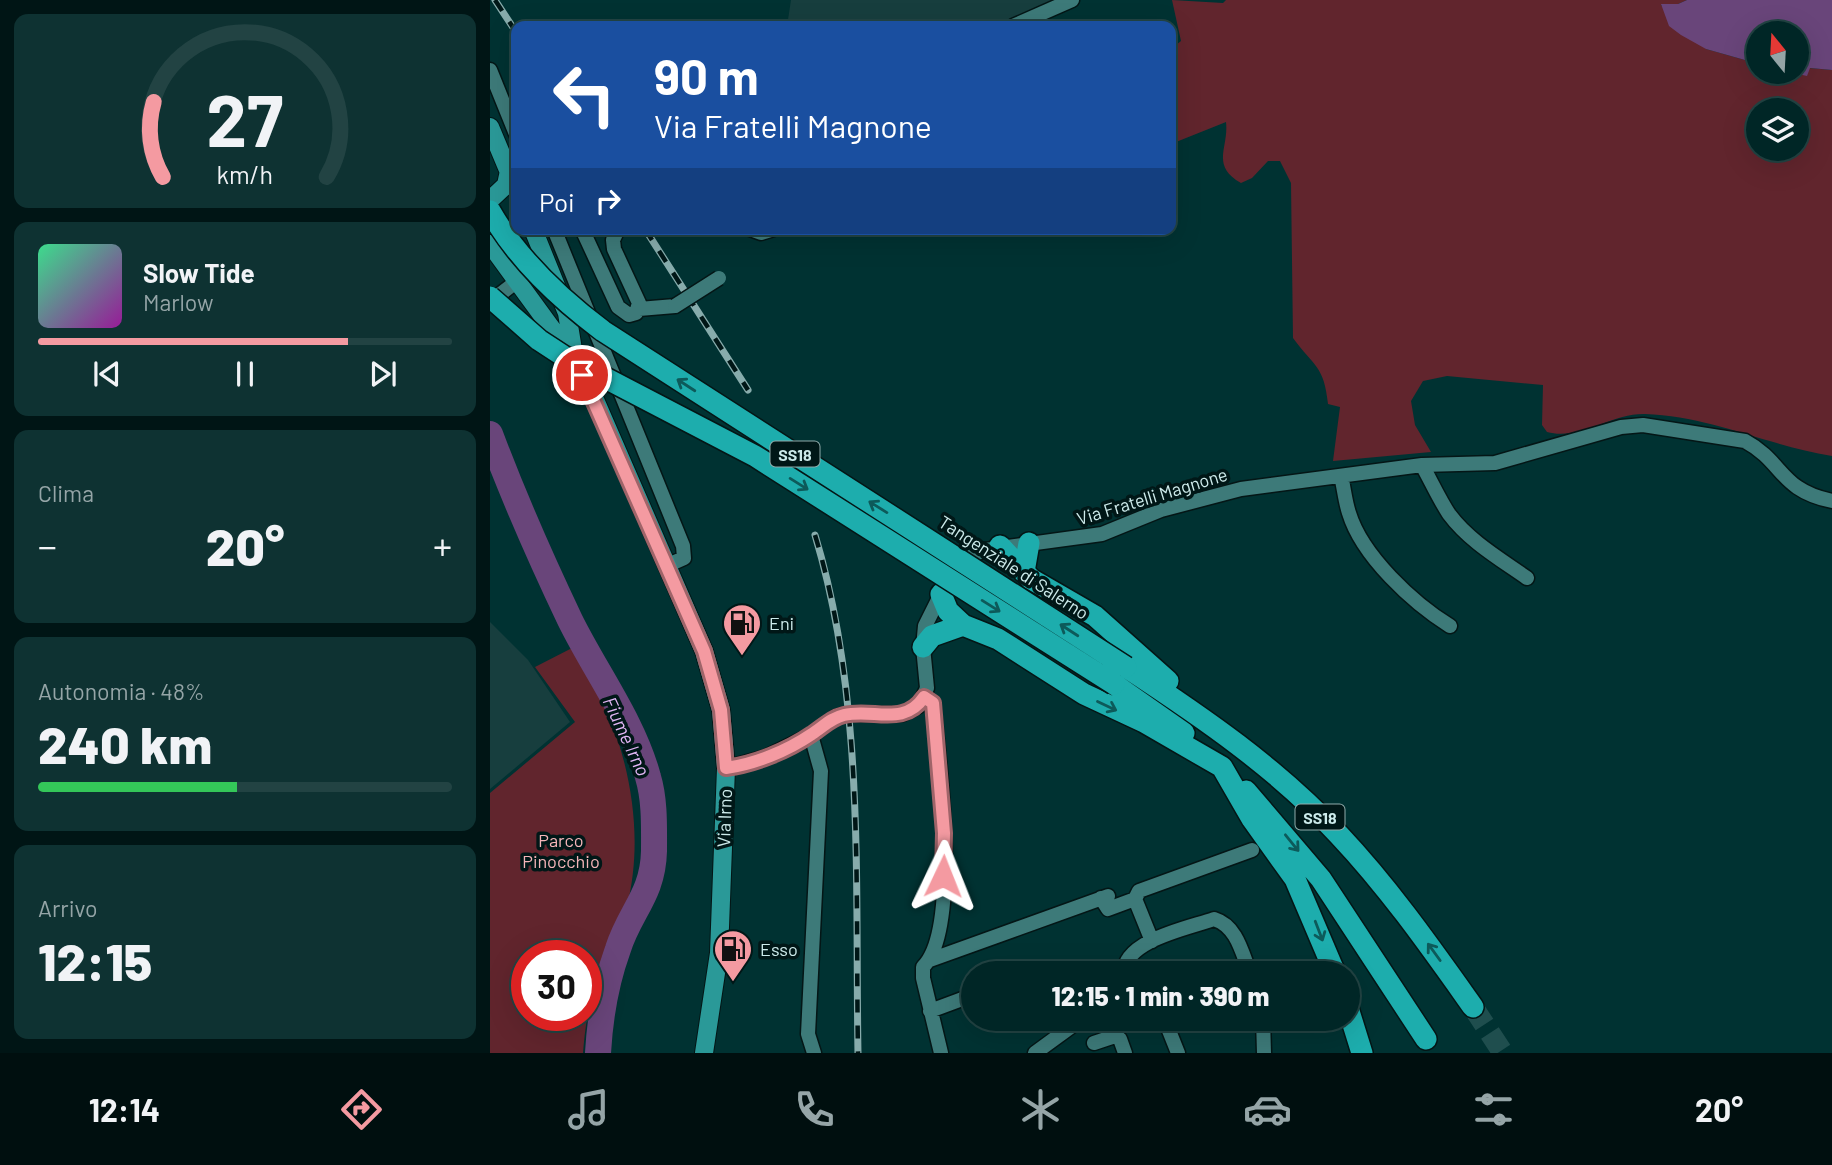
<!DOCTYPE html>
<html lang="it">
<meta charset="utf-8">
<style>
:root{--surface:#002626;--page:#0e3232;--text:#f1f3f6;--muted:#95a5a7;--line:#224343;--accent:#f49aa1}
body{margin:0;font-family:Barlow,sans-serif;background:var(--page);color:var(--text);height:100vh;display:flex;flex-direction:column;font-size:26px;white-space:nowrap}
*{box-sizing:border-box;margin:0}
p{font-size:23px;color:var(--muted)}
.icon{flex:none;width:38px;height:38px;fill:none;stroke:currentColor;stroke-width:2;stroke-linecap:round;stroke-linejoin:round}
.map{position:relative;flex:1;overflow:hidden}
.details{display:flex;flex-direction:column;gap:14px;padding:14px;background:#001515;width:490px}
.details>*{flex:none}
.hud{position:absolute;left:21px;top:21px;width:665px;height:214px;border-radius:14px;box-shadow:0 7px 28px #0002,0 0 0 2px var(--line);background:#1a4fa0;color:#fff;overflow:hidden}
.needle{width:46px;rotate:342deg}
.buttons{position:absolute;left:1256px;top:21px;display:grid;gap:14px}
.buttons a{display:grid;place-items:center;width:63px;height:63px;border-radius:50%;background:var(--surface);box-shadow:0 7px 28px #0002,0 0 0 2px var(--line);font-size:35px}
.speed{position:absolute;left:21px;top:940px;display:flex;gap:14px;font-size:35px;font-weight:700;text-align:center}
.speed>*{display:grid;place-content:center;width:91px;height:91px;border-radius:50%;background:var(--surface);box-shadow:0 7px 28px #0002,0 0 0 2px var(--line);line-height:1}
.speed .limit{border:10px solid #d22;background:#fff;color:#111}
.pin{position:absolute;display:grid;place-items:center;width:60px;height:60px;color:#fff;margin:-30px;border:4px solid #fff;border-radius:50%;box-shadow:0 2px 7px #0007}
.me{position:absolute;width:77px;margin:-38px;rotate:2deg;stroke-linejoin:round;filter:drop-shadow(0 0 5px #0008)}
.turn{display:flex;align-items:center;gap:24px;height:147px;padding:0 28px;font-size:32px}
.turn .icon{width:91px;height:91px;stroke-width:2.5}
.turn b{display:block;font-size:49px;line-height:60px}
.then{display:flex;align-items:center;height:66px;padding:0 28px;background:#0003;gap:14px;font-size:26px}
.big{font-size:52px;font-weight:800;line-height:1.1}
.details .card{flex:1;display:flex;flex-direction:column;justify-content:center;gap:10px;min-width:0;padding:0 24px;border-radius:14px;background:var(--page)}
.details .dial{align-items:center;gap:0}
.dial svg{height:182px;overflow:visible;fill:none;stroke:var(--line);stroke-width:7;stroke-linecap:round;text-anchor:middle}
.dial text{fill:var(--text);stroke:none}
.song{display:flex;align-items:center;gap:21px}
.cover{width:84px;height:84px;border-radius:10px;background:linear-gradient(135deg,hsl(150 70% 55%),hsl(300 70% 35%))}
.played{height:7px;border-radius:4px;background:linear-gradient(90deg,var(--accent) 75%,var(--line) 75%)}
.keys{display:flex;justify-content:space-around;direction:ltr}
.heat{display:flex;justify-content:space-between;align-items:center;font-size:38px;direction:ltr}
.charge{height:10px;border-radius:5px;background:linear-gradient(90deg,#34c759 48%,var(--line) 0)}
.trip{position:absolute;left:471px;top:961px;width:399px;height:70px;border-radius:35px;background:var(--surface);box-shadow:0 7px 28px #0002,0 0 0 2px var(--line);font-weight:800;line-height:70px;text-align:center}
.tab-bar{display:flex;height:112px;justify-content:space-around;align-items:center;background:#000f0f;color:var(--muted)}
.tab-bar .icon{width:49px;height:49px}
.tab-bar .current{color:var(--accent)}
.tab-bar b{font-size:32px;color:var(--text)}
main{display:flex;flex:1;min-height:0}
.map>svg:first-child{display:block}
.built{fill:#173e3e}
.green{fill:#61252d;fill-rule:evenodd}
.water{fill:#69457a}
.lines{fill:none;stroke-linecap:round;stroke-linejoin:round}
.river{stroke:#69457a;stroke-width:26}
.highway-tunnel{stroke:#1f4e4e;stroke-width:21;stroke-dasharray:21 10;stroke-linecap:butt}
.minor-casing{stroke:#041616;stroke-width:17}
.major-casing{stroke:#041616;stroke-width:20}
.highway-casing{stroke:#041616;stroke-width:24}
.minor{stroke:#3d7a79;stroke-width:14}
.major{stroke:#2a9998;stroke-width:18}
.highway{stroke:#1dadad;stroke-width:21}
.rail-casing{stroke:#87acac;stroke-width:7}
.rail{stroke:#001717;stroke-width:4.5;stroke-dasharray:13;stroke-linecap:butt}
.minor-bridge-casing{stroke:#041616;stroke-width:17;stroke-linecap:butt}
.highway-bridge-casing{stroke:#041616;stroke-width:24;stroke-linecap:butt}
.minor-bridge{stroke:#3d7a79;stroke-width:14}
.highway-bridge{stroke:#1dadad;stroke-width:21}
.oneway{stroke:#0d5a5a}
.route-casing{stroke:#9f6469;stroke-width:18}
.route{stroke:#f49aa1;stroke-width:12}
.labels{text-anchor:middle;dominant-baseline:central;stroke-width:7;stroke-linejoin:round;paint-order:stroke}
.shield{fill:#001717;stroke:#90abab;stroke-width:2}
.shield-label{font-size:16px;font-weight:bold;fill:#cdebeb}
.street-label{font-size:18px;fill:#cdebeb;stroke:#001717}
.poi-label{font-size:18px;fill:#cdebeb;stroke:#001717;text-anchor:start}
.park-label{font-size:18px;fill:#f5b5b9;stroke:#001717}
.water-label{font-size:19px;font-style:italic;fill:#e2b6f6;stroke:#001717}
</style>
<main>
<section class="details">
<div class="card dial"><svg viewBox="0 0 100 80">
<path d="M14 69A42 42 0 1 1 86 69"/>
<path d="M14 69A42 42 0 0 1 10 36" stroke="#f49aa1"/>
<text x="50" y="56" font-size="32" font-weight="700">27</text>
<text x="50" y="72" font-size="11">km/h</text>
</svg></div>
<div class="card">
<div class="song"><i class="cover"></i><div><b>Slow Tide</b><p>Marlow</p></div></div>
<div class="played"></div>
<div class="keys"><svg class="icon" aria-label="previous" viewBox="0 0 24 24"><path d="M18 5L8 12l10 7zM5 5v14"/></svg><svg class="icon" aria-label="pause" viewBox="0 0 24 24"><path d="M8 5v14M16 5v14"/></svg><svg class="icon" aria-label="next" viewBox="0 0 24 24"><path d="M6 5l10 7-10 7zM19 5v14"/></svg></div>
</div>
<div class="card"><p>Clima</p>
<div class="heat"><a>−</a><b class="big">20°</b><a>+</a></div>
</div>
<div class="card"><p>Autonomia · 48%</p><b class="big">240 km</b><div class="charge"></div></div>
<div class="card"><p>Arrivo</p><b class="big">12:15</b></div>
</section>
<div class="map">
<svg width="1342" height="1053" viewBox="0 0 1342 1053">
<rect width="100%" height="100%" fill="#003232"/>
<path class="built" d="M 301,0 L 568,0 L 529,16 L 515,26 L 297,26 Z
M 0,622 L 38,660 L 80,722 L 0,789 Z"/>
<path class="green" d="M 682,0 L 733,3 L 736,0 L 1197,0 L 1188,4 L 1171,5 L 1216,49 L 1269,64 L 1269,72 L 1308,75 L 1319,68 L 1342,70 L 1342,456 C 1279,446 1220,416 1155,414 C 1122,413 1089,441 1057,432 L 1052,425 L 1053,385 L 957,376 L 933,381 L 921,401 L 925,425 L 941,452 L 843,461 L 850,407 L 838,404 C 834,365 824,367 803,338 L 801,183 L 790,161 L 778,161 L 762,178 L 751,183 C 720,165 739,148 736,122 L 681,144 L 681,49 L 691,41 ZM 1269,110 L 1307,110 L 1307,149 L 1269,149 Z
M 84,647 C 131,720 159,819 137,906 C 131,929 117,952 108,975 C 99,998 95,1028 93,1053 L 0,1053 L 0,793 L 85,722 L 45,667 ZM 37,956 L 96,956 L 96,1015 L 37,1015 Z"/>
<path class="water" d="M 1197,0 L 1342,0 L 1342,70 L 1320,68 L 1317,76 L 1299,72 L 1307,72 L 1307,33 L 1269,33 L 1269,64 L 1216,49 L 1191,35 L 1179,26 L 1171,4 L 1188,4 Z"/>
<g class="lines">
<path class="river" d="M 0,434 C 24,498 51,559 80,620 C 105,671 143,721 158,777 C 165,800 164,827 164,851 C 163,895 140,911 128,949 C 116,982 110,1018 108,1053"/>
<path class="highway-tunnel" d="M 983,1007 L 1013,1053"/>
<defs>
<path id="minor" d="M 523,26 L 582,0
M 0,70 L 26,134
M 64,229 L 193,546 L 194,558 L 176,566
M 92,229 L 128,307 L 139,315 L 146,313 L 149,303 L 124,249 L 123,240 L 128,229
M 260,229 L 271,233 L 284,229
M 0,302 L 35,275
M 149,309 L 185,306
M 932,465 C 941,481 949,499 959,514 C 979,541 1010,559 1037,578
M 851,476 C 854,488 855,501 859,513 C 872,556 923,603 960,626
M 434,697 L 443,703 C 449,757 471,929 433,967 L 433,978 L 451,1053
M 321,735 L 331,771 L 318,1034 L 324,1053
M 236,768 L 276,757 L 321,735 L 346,717 L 357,714 L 413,714 L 429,706 L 437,688 L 433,647 L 435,626 L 451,594 L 483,555 L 495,550 L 612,534 L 671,510 L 751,489 L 932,465 L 1005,463 L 1131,427 L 1153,425 L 1255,441 C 1294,462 1289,490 1342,501
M 611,898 L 618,909 L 645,899
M 662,941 L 645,899 L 649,891 L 762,850
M 440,960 L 618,896
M 547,973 L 561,968 L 568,973
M 634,973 C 634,940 699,928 724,919 C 747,926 752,953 760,973
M 440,1011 L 483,995
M 566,1018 L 586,1023 L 606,1018
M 674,1018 L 688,1053
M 773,1018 L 774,1053
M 604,1043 L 625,1036 L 630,1039 L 635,1053
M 545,1053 L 586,1023 L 584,1018"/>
<path id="major" d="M 0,127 L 26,189
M 0,200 L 16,185 L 19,171
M 43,229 L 77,313 L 84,356
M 0,244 L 84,359 L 106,402 L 214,651 L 231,710 L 236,768 L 229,953 L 214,1053"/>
<path id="highway" d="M 510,546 L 541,579 L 605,616 L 678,681
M 534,572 L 539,543
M 451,594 L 458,611 L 473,625 L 508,639 L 594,694 L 654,722 L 732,767 L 762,819 L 805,879 L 845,973
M 433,647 L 442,636 L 473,625
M 636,667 C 712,717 787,768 849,835 C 899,888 941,948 983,1007
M 624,684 L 694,733
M 756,791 L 831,879 L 936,1039
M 858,1008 L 872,1053"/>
</defs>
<use href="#minor" class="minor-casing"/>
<use href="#major" class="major-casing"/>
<use href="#highway" class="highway-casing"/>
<use href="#minor" class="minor"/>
<use href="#major" class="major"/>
<use href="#highway" class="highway"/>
<defs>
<path id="rail" d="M 5,0 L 26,32
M 155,229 L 258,390
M 325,535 C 375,700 365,882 368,1053"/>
</defs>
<use href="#rail" class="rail-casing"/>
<use href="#rail" class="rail"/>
<defs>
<path id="minor-bridge" d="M 185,306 L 229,278"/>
<path id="highway-bridge" d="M 0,211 C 28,260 69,298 113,331 L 636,667
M 0,297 L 49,340 L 75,357 L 265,456 L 624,684"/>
</defs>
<use href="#minor-bridge" class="minor-bridge-casing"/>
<use href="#highway-bridge" class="highway-bridge-casing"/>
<use href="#minor-bridge" class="minor-bridge"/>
<use href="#highway-bridge" class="highway-bridge"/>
</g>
<defs><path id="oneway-shaft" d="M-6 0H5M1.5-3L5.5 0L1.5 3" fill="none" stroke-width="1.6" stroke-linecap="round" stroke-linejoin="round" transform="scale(1.75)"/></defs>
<g class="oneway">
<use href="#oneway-shaft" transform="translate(196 385) rotate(-147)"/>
<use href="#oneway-shaft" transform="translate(309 484) rotate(32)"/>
<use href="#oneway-shaft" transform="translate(388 507) rotate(-148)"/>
<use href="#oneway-shaft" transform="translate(501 606) rotate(32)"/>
<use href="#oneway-shaft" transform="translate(579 630) rotate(-147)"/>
<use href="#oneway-shaft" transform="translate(617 706) rotate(25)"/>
<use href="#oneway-shaft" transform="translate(802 843) rotate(51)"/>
<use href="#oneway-shaft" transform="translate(829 931) rotate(69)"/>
<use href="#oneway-shaft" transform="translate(944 952) rotate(-126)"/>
</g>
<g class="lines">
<defs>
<path id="route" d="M 92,375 L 214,651 L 231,710 L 236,768 C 265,764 297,751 322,734 C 333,727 341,718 354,715 C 383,708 414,727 434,697 L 443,703 L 454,833 L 453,876"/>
</defs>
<use href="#route" class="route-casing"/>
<use href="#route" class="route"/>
</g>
<defs>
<symbol id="fuel-pin" viewBox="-11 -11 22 30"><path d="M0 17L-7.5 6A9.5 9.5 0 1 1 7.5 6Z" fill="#f49aa1" stroke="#001717"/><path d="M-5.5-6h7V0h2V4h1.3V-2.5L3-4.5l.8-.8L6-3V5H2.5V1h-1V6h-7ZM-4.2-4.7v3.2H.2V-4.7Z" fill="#111"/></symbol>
</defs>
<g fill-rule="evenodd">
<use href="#fuel-pin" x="230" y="601" width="44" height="60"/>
<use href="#fuel-pin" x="221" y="927" width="44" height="60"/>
</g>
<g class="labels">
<g class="shield">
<rect x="280.5" y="441.5" width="49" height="25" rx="5"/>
<rect x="805.5" y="804.5" width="49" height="25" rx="5"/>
</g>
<g class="shield-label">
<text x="305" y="454">SS18</text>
<text x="830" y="817">SS18</text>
</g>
<g class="street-label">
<text transform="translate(662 496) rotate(-17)">Via Fratelli Magnone</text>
<text transform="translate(524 567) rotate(33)">Tangenziale di Salerno</text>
<text transform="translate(234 818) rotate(-88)">Via Irno</text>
</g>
<g class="poi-label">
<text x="279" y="623">Eni</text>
<text x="270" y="949">Esso</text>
</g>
<g class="park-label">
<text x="71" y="840">Parco<tspan x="71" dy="21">Pinocchio</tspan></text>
</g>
<g class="water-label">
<text transform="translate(137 736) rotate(65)">Fiume Irno</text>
</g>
</g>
</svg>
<div class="buttons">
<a><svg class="needle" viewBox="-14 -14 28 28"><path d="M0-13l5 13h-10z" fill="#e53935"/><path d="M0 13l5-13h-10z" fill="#95a5a7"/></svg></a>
<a><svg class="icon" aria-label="layers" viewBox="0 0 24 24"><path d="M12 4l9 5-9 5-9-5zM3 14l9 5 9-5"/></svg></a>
</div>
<div class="speed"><div class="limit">30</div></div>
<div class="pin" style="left:92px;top:375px;background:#d93025"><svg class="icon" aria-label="arrive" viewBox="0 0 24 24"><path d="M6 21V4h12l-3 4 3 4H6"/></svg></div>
<svg class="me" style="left:453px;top:876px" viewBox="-20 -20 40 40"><path d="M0-17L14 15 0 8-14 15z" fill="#f49aa1" stroke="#fff" stroke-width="4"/></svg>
<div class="trip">12:15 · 1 min · 390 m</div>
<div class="hud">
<div class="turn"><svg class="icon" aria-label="left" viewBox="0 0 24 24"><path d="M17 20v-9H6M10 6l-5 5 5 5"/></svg><div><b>90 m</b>Via Fratelli Magnone</div></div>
<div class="then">Poi<svg class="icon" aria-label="right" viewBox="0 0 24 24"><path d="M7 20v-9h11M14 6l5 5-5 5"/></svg></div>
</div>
</div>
</main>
<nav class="tab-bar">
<b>12:14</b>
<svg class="icon current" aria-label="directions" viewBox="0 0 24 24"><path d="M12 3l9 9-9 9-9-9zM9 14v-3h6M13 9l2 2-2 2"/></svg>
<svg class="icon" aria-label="music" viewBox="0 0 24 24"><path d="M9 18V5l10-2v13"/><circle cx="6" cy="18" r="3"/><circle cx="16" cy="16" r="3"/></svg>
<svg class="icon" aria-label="phone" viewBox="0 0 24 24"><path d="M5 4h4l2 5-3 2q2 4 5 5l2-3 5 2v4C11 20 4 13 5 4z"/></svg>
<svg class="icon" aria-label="climate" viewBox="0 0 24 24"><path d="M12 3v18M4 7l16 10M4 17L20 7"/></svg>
<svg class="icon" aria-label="car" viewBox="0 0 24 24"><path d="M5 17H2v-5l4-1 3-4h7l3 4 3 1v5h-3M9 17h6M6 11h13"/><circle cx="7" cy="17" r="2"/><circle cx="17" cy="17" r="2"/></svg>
<svg class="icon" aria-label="filters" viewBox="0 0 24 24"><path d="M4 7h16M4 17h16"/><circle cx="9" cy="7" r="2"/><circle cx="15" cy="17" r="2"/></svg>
<b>20°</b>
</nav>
